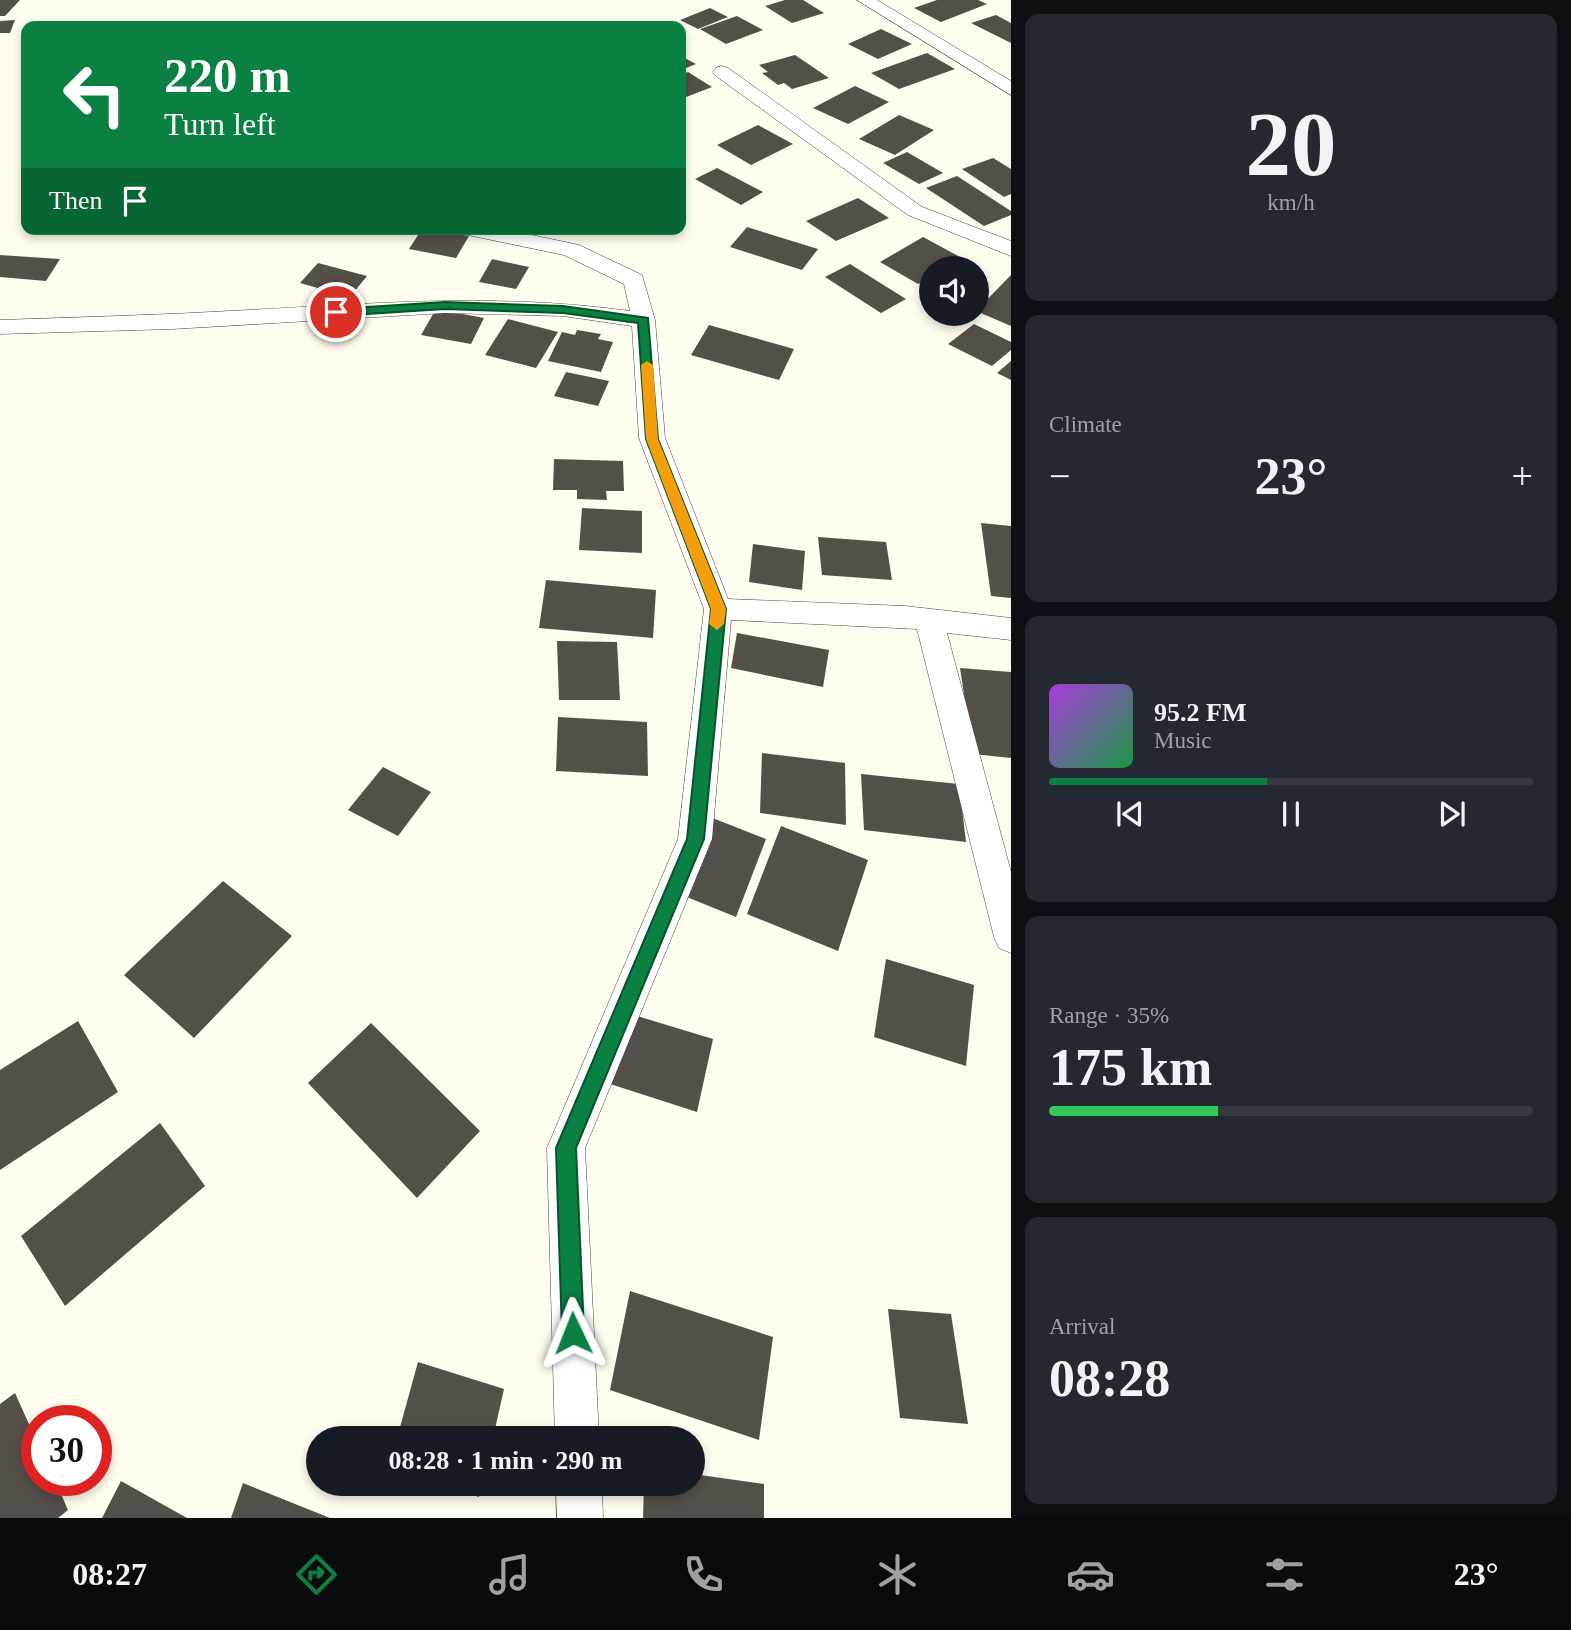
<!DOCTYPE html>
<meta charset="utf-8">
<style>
:root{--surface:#171b24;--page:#242831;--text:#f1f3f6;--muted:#9ea1a6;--line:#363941;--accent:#0b8043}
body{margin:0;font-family:"Times New Roman",serif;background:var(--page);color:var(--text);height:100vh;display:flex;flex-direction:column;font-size:26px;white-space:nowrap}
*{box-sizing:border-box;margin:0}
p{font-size:23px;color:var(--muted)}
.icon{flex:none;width:38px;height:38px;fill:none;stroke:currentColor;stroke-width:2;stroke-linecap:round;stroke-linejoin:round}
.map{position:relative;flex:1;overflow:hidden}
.drawer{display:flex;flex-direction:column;gap:14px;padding:14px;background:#0d0f14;width:560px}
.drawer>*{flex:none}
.hud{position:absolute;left:21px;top:21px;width:665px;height:214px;border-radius:14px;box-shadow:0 4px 10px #0003;background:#0b8043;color:#fff;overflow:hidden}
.buttons{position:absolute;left:919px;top:256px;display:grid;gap:14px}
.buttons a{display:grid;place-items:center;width:70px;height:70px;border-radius:50%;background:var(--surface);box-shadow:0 4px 10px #0003;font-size:35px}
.speed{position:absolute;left:21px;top:1405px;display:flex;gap:14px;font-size:35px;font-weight:700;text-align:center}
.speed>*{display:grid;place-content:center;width:91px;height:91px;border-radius:50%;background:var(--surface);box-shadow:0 4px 10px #0003;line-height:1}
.speed .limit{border:10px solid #d22;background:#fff;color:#111}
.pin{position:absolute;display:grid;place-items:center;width:60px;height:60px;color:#fff;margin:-30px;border:4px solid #fff;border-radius:50%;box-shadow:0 2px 7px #0007}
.me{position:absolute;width:77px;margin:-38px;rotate:358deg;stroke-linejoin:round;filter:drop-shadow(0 0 5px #0008)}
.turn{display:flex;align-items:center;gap:24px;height:147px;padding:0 28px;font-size:32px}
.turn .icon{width:91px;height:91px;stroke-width:2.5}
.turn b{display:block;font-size:49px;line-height:60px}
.then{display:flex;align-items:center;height:66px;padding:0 28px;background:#0003;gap:14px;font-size:26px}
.big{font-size:52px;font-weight:800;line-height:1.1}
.drawer .card{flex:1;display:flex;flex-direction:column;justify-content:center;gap:10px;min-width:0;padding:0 24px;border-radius:14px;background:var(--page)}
.drawer .dial{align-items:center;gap:0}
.dial b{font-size:91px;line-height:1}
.song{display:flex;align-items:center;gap:21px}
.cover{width:84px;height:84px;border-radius:10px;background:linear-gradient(135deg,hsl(280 70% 55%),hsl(140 70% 35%))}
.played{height:7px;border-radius:4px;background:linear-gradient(90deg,var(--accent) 45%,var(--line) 45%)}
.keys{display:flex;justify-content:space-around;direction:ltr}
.heat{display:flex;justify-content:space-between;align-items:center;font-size:38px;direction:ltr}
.charge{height:10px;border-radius:5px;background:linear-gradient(90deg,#34c759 35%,var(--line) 0)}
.trip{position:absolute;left:306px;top:1426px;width:399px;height:70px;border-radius:35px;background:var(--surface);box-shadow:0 4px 10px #0003;font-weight:800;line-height:70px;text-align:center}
.tab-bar{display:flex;height:112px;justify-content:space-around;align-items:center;background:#090b0e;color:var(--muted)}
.tab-bar .icon{width:49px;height:49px}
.tab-bar .current{color:var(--accent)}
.tab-bar b{font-size:32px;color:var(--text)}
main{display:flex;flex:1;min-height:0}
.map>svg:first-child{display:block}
.building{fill:#554f4a}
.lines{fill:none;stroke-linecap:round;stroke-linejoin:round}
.minor-casing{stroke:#404040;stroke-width:1}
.minor{fill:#fff;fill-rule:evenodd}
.route{fill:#0b8043;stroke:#07532c;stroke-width:2}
.slow{fill:#f59e0b}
</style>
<main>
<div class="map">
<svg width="1011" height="1518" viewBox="0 0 1011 1518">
<rect width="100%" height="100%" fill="#fefcee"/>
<path class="building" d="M 0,0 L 20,0 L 5,16 L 0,16 Z
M 785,0 L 803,0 L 824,13 L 792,23 L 765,6 Z
M 937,0 L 978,0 L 987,4 L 941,22 L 914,8 Z
M 710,8 L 728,17 L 698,29 L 680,20 Z
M 996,15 L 1011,23 L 1011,43 L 971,23 Z
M 737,16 L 763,30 L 726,44 L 700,29 Z
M 15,20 L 10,33 L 0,33 L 0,21 Z
M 881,29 L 912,44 L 878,59 L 848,44 Z
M 927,53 L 955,69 L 899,89 L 871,73 Z
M 795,55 L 829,78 L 792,89 L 784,83 L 778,85 L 762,73 L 768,72 L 759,65 Z
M 681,56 L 696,64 L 681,70 Z
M 688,72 L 712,87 L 681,99 L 681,75 Z
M 855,86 L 889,102 L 848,124 L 813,108 Z
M 899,115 L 934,130 L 895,155 L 859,139 Z
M 758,125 L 793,144 L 751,165 L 717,145 Z
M 907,152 L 943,173 L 919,184 L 883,163 Z
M 993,158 L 1011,169 L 1011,194 L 1004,197 L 962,169 Z
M 717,168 L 763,192 L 741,205 L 695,179 Z
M 957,176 L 1011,211 L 1011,215 L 984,226 L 926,188 Z
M 858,198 L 889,218 L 836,241 L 806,221 Z
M 747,227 L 818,249 L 802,270 L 730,247 Z
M 422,229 L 431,229 L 469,236 L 456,258 L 409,249 Z
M 923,237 L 962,258 L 946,268 L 931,268 L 931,277 L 918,284 L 880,262 Z
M 0,255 L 60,259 L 46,281 L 0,277 Z
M 492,259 L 529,267 L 516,289 L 479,282 Z
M 318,263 L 367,276 L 350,297 L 300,283 Z
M 850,264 L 906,299 L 881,313 L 825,277 Z
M 1011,275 L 1011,326 L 976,311 Z
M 436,309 L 484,318 L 471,344 L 421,335 Z
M 508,319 L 558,332 L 536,368 L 485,355 Z
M 974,324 L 1011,342 L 1011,350 L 992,366 L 948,344 Z
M 709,325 L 794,349 L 779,380 L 691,355 Z
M 577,330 L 601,334 L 598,339 L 613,342 L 601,372 L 548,361 L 562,332 L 575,335 Z
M 1011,361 L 1011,380 L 997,373 Z
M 566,372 L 609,381 L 598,406 L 554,396 Z
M 554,459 L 623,461 L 624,491 L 606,491 L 607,500 L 577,499 L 577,490 L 553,490 Z
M 582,508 L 642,511 L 642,553 L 579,550 Z
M 981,523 L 1011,526 L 1011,598 L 991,596 Z
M 818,537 L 886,542 L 892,580 L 822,575 Z
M 753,544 L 805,551 L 802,590 L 749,582 Z
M 546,580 L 656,590 L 653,638 L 539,628 Z
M 737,633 L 829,650 L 823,687 L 731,668 Z
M 557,641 L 617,642 L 620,700 L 559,700 Z
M 960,668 L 1011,672 L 1011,758 L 973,754 Z
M 558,717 L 647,722 L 648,776 L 556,771 Z
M 762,753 L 845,763 L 846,825 L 760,813 Z
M 383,767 L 431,792 L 398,836 L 348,810 Z
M 861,774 L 959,784 L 966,842 L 864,830 Z
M 710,817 L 766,839 L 736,917 L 677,893 Z
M 781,826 L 868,860 L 838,951 L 747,914 Z
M 223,881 L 292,936 L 194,1038 L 124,975 Z
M 886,959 L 974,985 L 966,1066 L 874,1037 Z
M 624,1012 L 713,1039 L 697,1112 L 604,1082 Z
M 78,1021 L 118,1092 L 0,1170 L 0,1070 Z
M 371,1023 L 480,1131 L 417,1198 L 308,1083 Z
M 160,1123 L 205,1186 L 65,1306 L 21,1236 Z
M 630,1291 L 773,1337 L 759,1440 L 610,1390 Z
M 888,1309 L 951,1314 L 968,1424 L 900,1418 Z
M 418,1362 L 504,1389 L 493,1438 L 397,1438 Z
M 15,1393 L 37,1442 L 37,1480 L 55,1480 L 68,1510 L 58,1518 L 0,1518 L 0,1404 Z
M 693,1474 L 764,1484 L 764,1518 L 643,1518 L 644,1484 L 693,1484 Z
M 121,1481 L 187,1518 L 102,1518 Z
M 243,1483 L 330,1518 L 231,1518 Z
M 441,1484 L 482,1484 L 479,1497 Z"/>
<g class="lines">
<defs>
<path id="minor" d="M 857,0 L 877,0 L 1011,81 L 1011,95 Z
M 722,66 L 728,68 L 922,207 L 1011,241 L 1011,256 L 908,215 L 716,76 L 713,72 L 716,68 Z
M 460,229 L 503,229 L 579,245 L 642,275 L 655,320 L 665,438 L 728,599 L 905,606 L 1011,618 L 1011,640 L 947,633 L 1011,872 L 1011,953 L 999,948 L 994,937 L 917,629 L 731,620 L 712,839 L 585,1148 L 599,1438 L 555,1438 L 547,1148 L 678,839 L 704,609 L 639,438 L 632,326 L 563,316 L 445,313 L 172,329 L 0,334 L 0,320 C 83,317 166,315 249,310 C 379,303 499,293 630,311 L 624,284 L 564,255 L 463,234 Z
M 556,1484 L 602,1484 L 603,1518 L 557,1518 Z"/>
</defs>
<use href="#minor" class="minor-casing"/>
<use href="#minor" class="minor"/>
</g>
<path class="route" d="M 445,302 L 563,306 L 648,318 L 658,439 L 726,609 L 704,839 L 576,1148 L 584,1333 L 581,1341 L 573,1344 L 566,1341 L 562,1333 L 556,1148 L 687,839 L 711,609 L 646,439 L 638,323 L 563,313 L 445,309 L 336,316 L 330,312 L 336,309 Z"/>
<path class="slow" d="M 647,361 L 653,365 L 658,439 L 726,609 L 724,624 L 717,630 L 709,624 L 711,609 L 646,439 L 641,365 Z"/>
</svg>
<div class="buttons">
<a><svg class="icon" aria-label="sound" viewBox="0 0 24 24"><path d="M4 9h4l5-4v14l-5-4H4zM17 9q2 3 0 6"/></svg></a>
</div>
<div class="speed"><div class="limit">30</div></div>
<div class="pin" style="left:336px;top:312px;background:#d93025"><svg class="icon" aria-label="arrive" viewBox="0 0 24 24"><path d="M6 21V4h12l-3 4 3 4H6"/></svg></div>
<svg class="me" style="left:573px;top:1333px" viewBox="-20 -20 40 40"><path d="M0-17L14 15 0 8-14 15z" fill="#0b8043" stroke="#fff" stroke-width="4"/></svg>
<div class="trip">08:28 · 1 min · 290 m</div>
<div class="hud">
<div class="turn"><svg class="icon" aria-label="left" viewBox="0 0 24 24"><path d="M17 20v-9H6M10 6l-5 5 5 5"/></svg><div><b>220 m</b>Turn left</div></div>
<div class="then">Then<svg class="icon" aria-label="arrive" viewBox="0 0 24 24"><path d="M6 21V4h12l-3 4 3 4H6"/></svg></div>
</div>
</div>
<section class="drawer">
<div class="card dial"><b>20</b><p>km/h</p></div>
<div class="card"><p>Climate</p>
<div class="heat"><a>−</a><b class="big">23°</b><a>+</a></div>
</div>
<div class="card">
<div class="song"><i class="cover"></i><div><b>95.2 FM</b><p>Music</p></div></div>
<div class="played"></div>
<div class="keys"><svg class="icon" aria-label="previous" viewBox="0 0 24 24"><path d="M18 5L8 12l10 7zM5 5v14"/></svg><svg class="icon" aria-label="pause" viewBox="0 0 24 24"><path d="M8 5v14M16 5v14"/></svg><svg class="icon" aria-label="next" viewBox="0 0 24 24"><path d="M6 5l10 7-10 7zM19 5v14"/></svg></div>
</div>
<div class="card"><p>Range · 35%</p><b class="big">175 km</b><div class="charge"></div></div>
<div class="card"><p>Arrival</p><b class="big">08:28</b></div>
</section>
</main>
<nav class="tab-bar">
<b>08:27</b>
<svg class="icon current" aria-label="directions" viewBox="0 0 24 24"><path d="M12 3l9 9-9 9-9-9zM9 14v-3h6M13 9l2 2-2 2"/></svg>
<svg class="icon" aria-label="music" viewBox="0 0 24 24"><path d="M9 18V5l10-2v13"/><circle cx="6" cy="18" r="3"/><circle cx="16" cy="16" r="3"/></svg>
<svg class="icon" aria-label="phone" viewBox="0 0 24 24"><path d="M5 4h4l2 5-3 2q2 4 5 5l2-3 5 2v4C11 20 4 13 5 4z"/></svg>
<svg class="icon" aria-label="climate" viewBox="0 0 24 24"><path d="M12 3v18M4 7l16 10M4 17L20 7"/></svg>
<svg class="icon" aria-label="car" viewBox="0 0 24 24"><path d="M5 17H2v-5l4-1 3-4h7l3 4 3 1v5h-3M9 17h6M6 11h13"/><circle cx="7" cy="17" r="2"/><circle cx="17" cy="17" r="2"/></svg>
<svg class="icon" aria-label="filters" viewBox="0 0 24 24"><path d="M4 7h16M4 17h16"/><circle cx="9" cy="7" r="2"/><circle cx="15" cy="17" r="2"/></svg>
<b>23°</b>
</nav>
